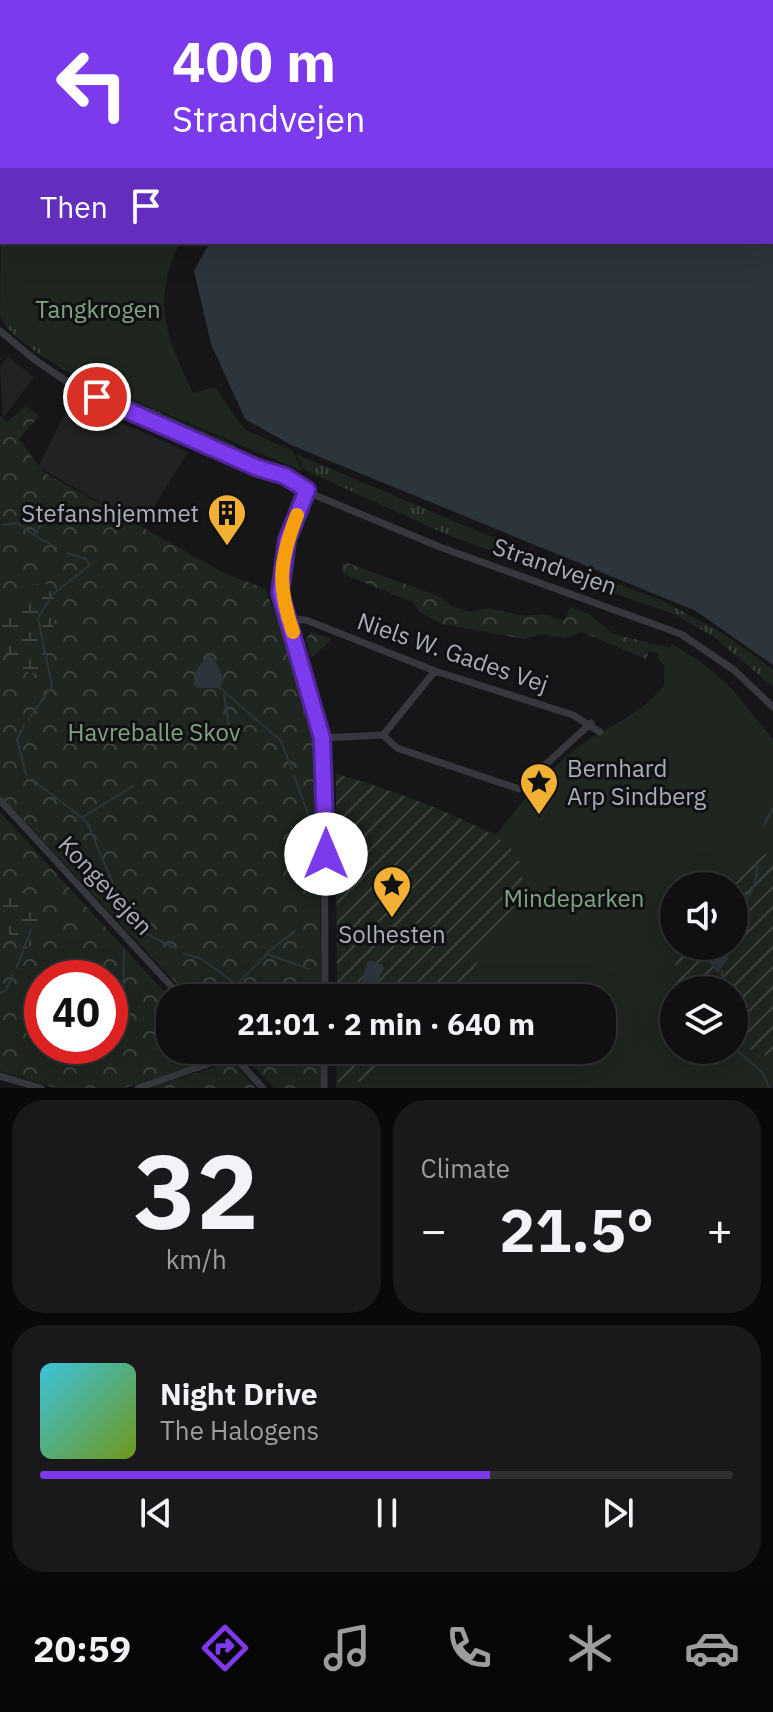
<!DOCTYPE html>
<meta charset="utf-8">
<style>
:root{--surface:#101012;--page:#19191b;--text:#f1f3f6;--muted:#9c9d9f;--line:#303032;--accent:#7c3aed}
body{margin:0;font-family:"IBM Plex Sans",sans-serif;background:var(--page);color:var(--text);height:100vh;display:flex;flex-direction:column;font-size:30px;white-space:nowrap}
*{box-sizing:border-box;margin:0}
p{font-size:26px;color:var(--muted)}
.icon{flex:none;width:44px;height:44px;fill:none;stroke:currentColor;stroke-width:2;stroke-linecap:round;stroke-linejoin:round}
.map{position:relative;height:1088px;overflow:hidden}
.panel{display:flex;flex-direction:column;gap:12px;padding:12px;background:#09090a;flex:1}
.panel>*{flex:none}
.top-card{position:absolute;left:0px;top:0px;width:774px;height:244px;box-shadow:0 8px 32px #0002,0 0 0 2px var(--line);background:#7c3aed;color:#fff;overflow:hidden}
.buttons{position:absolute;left:660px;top:872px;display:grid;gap:16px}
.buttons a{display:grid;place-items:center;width:88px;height:88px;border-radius:50%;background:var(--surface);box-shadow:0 8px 32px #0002,0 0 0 2px var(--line);font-size:40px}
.speed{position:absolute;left:24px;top:960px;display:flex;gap:16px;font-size:40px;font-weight:700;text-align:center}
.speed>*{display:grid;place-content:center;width:104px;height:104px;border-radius:50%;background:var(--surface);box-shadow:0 8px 32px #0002,0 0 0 2px var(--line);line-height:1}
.speed .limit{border:12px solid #d22;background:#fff;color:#111}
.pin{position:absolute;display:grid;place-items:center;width:68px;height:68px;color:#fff;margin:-34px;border:4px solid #fff;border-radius:50%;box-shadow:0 2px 8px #0007}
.me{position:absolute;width:88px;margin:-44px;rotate:0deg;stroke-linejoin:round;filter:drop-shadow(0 0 6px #0008)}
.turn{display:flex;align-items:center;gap:28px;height:168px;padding:0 40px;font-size:36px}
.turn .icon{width:104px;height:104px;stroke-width:2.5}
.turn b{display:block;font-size:56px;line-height:68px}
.then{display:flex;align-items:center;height:76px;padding:0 40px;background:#0003;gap:16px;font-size:30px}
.big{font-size:60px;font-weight:700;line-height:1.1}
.panel .card{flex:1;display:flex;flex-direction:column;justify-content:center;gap:12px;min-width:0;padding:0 28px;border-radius:32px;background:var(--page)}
.panel .dial{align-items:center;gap:0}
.dial b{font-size:104px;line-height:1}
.song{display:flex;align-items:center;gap:24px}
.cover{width:96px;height:96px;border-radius:12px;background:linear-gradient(135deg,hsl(190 70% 55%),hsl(80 70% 35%))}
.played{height:8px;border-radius:4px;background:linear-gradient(90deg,var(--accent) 65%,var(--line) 65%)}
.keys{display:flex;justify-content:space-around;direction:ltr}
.heat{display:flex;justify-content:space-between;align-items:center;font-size:44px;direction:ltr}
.panel .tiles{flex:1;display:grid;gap:12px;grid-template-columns:1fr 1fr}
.card:last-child{grid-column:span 2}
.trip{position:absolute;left:156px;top:984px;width:460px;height:80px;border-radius:32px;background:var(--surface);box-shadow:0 8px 32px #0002,0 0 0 2px var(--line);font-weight:700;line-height:80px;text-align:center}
.dock{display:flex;height:128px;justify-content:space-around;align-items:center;background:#060607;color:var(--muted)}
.dock .icon{width:56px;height:56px}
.dock .current{color:var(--accent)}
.dock b{font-size:36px;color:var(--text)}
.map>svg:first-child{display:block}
.built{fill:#222225}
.grass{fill:url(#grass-tufts)}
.forest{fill:url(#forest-crowns);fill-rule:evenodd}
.wetland{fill:url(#wetland-marsh)}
.park{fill:#1e261f;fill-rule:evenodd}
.garden{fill:url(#garden-furrows)}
.water{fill:#2c353c}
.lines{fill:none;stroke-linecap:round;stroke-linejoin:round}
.stream{stroke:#2c353c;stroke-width:2}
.minor{stroke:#37383d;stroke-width:7}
.route-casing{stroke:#51269a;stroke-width:20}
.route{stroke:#7c3aed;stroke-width:14}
.slow{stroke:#f59e0b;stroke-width:14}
.labels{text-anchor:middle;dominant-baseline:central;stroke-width:6;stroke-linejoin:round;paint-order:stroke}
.park-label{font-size:24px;fill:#7fa381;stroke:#111113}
.poi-label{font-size:24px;fill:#a8adb8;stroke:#111113;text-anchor:end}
.street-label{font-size:24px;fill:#a8adb8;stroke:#111113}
</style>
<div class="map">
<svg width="773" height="1088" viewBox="0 0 773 1088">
<defs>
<pattern id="grass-tufts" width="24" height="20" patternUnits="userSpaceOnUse" patternTransform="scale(2)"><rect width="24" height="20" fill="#1e261f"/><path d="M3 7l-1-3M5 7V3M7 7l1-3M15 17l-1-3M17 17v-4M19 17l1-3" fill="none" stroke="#3c433d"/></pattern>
<pattern id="forest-crowns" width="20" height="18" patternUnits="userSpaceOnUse" patternTransform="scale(2)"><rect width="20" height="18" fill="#1e261f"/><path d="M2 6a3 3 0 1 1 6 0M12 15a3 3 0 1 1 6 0" fill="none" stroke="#3c433d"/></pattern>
<pattern id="wetland-marsh" width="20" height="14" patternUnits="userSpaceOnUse" patternTransform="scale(2)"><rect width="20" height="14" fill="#1e261f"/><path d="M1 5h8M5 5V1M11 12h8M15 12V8" fill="none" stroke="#3c433d"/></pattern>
<pattern id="garden-furrows" width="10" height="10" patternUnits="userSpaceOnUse" patternTransform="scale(2)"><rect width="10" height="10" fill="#1e261f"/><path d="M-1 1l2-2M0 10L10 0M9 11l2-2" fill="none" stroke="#3c433d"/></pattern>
</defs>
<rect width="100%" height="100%" fill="#161618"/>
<path class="built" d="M 0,0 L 161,0 L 2,2 L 0,63 Z
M 8,357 L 34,377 L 3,418 L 0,367 Z
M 71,401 L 188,452 L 142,526 L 38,467 Z"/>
<path class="grass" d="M 0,316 L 45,353 L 87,380 L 237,446 L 236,449 C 188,428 17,361 0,316 Z
M 296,454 L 482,533 L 661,600 L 721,632 L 773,669 L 773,687 L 714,637 L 674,614 L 455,538 L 304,470 Z"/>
<path class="forest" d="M 26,406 L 39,416 L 19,439 L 43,472 L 224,573 L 266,589 L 312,720 L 319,755 L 321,998 L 190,998 L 0,795 L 0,416 L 7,422 Z
M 347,563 L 438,596 L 452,606 L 471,612 L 489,608 L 525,616 L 543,614 L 564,621 L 570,607 L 589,614 L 613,634 L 675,649 L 667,668 L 657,658 L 659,654 L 649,650 L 646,659 L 582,632 L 565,638 L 542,634 L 525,639 L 442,624 L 420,612 L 412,602 L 343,574 L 342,564 Z
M 310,632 L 332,639 L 311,658 L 306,640 Z
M 0,812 L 170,998 L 170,1050 L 215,1050 L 216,1058 L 124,1088 L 56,1088 L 0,1071 ZM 42,978 L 110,978 L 110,1046 L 42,1046 Z
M 238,1050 L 320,1050 L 320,1088 L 274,1088 Z
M 224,1064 L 237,1067 L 256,1088 L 149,1088 Z"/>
<path class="wetland" d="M 44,581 L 59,607 L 47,644 L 49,651 L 40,671 L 30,674 L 0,648 L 0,603 L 8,606 C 21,598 31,585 44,581 Z
M 0,885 C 32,888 44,904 39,937 L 28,948 L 18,948 L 7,931 Z"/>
<path class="park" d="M 2,81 L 2,242 L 180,242 C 151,303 166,335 193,393 L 215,387 L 244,429 L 293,451 L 302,471 L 87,380 L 45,353 L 0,316 Z
M 672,644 L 701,662 L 731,688 L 773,739 L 773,1088 L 336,1088 L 337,1050 L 602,1050 L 602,998 L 337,998 L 336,778 L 336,774 L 366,782 L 496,834 C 523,801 552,764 588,740 C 621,719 636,717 664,686 L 664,668 ZM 674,886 L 734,886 L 734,946 L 674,946 ZM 674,990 L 734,990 L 734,1050 L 674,1050 Z"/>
<path class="garden" d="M 336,774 C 372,783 500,826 516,855 C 524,868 525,902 520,916 L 488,944 L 468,978 L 443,998 L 337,998 Z
M 773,850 L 773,1063 L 762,1052 L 734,1046 L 734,990 L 675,990 L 673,975 L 679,946 L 734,946 L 734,886 L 724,886 L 758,853 L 765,855 Z
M 337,1050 L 394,1050 C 385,1072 360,1088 337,1082 Z"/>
<path class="water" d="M 183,0 L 402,0 L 182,2 Z
M 409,0 L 773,0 L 773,665 L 696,611 L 291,445 L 245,419 L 211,344 L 194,271 L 210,242 L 772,242 L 772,2 Z
M 208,655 L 213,657 L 224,679 L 220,688 L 196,688 L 193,684 L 197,669 Z
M 716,950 L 725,952 L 728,958 L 718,973 L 708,961 L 710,953 Z
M 371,961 L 383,965 L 384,969 L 370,993 L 361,988 L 367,962 Z"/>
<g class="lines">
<path class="stream" d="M 53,507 L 34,535 L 57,548
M 4,525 L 17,523 L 34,535
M 220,688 L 281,741 L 292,769
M 224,695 L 229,725
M 28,720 L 52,686 L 38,618 L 53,594 L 90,565 L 86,559 L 67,553
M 24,725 L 17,739 L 26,775
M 294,775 L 310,820
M 32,779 L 87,822 L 119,898
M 83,817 L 133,786
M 764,825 L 773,808
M 312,826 L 316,839
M 121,904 L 130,925 L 174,948
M 738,909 C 750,900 760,878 756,863
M 268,952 L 295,931
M 184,954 L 200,958 L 256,998
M 16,969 L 31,930
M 722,971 L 723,990
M 236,985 L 267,954 L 309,969
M 0,993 L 6,990 L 13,975
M 123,993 L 124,951
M 738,1051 L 763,1073 L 769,1088"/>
<path class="minor" d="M 0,331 L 35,360 L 75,387 L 276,479 L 440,547 L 681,634 L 734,670 L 773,707
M 270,472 L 306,488
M 307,490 L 287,540 L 280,593 L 324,750 L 325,998
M 288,619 L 306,620 L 435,671 L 573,715 L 600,732
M 383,735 L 435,671
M 322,738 L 383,735 L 397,748 L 519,789 L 591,723
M 0,800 L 182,998
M 228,1050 L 263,1088
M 0,1076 L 41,1088
M 138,1088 L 233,1055
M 324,1088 L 324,1050"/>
</g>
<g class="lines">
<defs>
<path id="route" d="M 97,397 L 258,468 L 285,476 L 307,490 L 287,540 L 280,593 L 322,738 L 326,854"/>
</defs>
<use href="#route" class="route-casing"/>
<use href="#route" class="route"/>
<path class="slow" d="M 293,632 C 277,585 279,562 297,515"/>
</g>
<defs>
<symbol id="building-pin" viewBox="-11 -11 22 30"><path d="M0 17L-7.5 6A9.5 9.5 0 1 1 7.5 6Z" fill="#f2b134" stroke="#111113"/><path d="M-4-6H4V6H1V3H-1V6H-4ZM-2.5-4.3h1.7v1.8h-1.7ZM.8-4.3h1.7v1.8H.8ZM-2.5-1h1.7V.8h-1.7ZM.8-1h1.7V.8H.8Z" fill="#111"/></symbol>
<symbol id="sight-pin" viewBox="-11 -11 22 30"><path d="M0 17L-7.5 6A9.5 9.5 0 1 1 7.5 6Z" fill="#f2b134" stroke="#111113"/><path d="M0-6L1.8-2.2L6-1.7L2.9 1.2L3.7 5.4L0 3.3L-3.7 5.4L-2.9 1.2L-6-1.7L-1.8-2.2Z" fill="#111"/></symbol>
</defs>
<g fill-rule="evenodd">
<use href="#building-pin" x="205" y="491" width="44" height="60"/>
<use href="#sight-pin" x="517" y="760" width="44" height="60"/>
<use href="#sight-pin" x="370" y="863" width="44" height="60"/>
</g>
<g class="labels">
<g class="park-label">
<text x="98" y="309">Tangkrogen</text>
<text x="154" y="732">Havreballe Skov</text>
<text x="574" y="898">Mindeparken</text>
</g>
<g class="poi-label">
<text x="199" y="513">Stefanshjemmet</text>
<text x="567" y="768" text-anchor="start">Bernhard<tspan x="567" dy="28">Arp Sindberg</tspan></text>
<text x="392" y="934" text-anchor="middle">Solhesten</text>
</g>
<g class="street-label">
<text transform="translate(555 566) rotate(19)">Strandvejen</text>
<text transform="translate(453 652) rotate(19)">Niels W. Gades Vej</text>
<text transform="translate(106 885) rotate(47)">Kongevejen</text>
</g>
</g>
</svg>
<div class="buttons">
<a><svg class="icon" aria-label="sound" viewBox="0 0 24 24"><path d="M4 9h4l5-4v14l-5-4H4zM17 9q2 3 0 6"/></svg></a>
<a><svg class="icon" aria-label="layers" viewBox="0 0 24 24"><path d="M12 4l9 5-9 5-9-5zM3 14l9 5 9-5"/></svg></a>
</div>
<div class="speed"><div class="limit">40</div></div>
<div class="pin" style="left:97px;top:397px;background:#d93025"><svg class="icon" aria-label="arrive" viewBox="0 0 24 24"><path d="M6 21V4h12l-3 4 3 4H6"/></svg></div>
<svg class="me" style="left:326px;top:854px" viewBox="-20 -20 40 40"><circle r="19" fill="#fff"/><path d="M0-13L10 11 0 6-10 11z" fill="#7c3aed"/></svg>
<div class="trip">21:01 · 2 min · 640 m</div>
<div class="top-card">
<div class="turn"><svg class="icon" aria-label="left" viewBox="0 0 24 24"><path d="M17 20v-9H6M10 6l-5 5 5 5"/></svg><div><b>400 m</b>Strandvejen</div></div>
<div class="then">Then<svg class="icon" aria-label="arrive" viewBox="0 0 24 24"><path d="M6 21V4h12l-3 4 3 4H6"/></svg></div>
</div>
</div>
<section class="panel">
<div class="tiles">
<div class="card dial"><b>32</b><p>km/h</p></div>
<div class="card"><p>Climate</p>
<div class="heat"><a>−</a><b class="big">21.5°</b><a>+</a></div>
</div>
<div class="card">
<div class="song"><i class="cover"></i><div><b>Night Drive</b><p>The Halogens</p></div></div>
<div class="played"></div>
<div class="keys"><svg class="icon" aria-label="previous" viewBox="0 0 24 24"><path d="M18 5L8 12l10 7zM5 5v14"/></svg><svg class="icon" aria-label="pause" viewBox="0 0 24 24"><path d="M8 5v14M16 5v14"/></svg><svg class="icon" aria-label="next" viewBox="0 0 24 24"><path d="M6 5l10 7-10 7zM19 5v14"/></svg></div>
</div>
</div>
</section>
<nav class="dock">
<b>20:59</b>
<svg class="icon current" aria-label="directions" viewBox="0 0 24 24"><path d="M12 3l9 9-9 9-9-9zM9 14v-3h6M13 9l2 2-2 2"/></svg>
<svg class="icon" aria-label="music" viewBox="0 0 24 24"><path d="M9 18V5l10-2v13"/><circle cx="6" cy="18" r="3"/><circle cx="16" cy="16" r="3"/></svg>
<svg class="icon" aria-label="phone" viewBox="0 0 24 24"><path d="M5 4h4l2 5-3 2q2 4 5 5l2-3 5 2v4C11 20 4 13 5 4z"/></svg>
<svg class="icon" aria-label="climate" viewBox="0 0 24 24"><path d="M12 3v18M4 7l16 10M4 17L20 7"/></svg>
<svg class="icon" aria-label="car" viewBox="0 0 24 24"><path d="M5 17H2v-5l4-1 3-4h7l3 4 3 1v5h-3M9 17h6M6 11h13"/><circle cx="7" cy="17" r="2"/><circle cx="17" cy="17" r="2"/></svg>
</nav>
